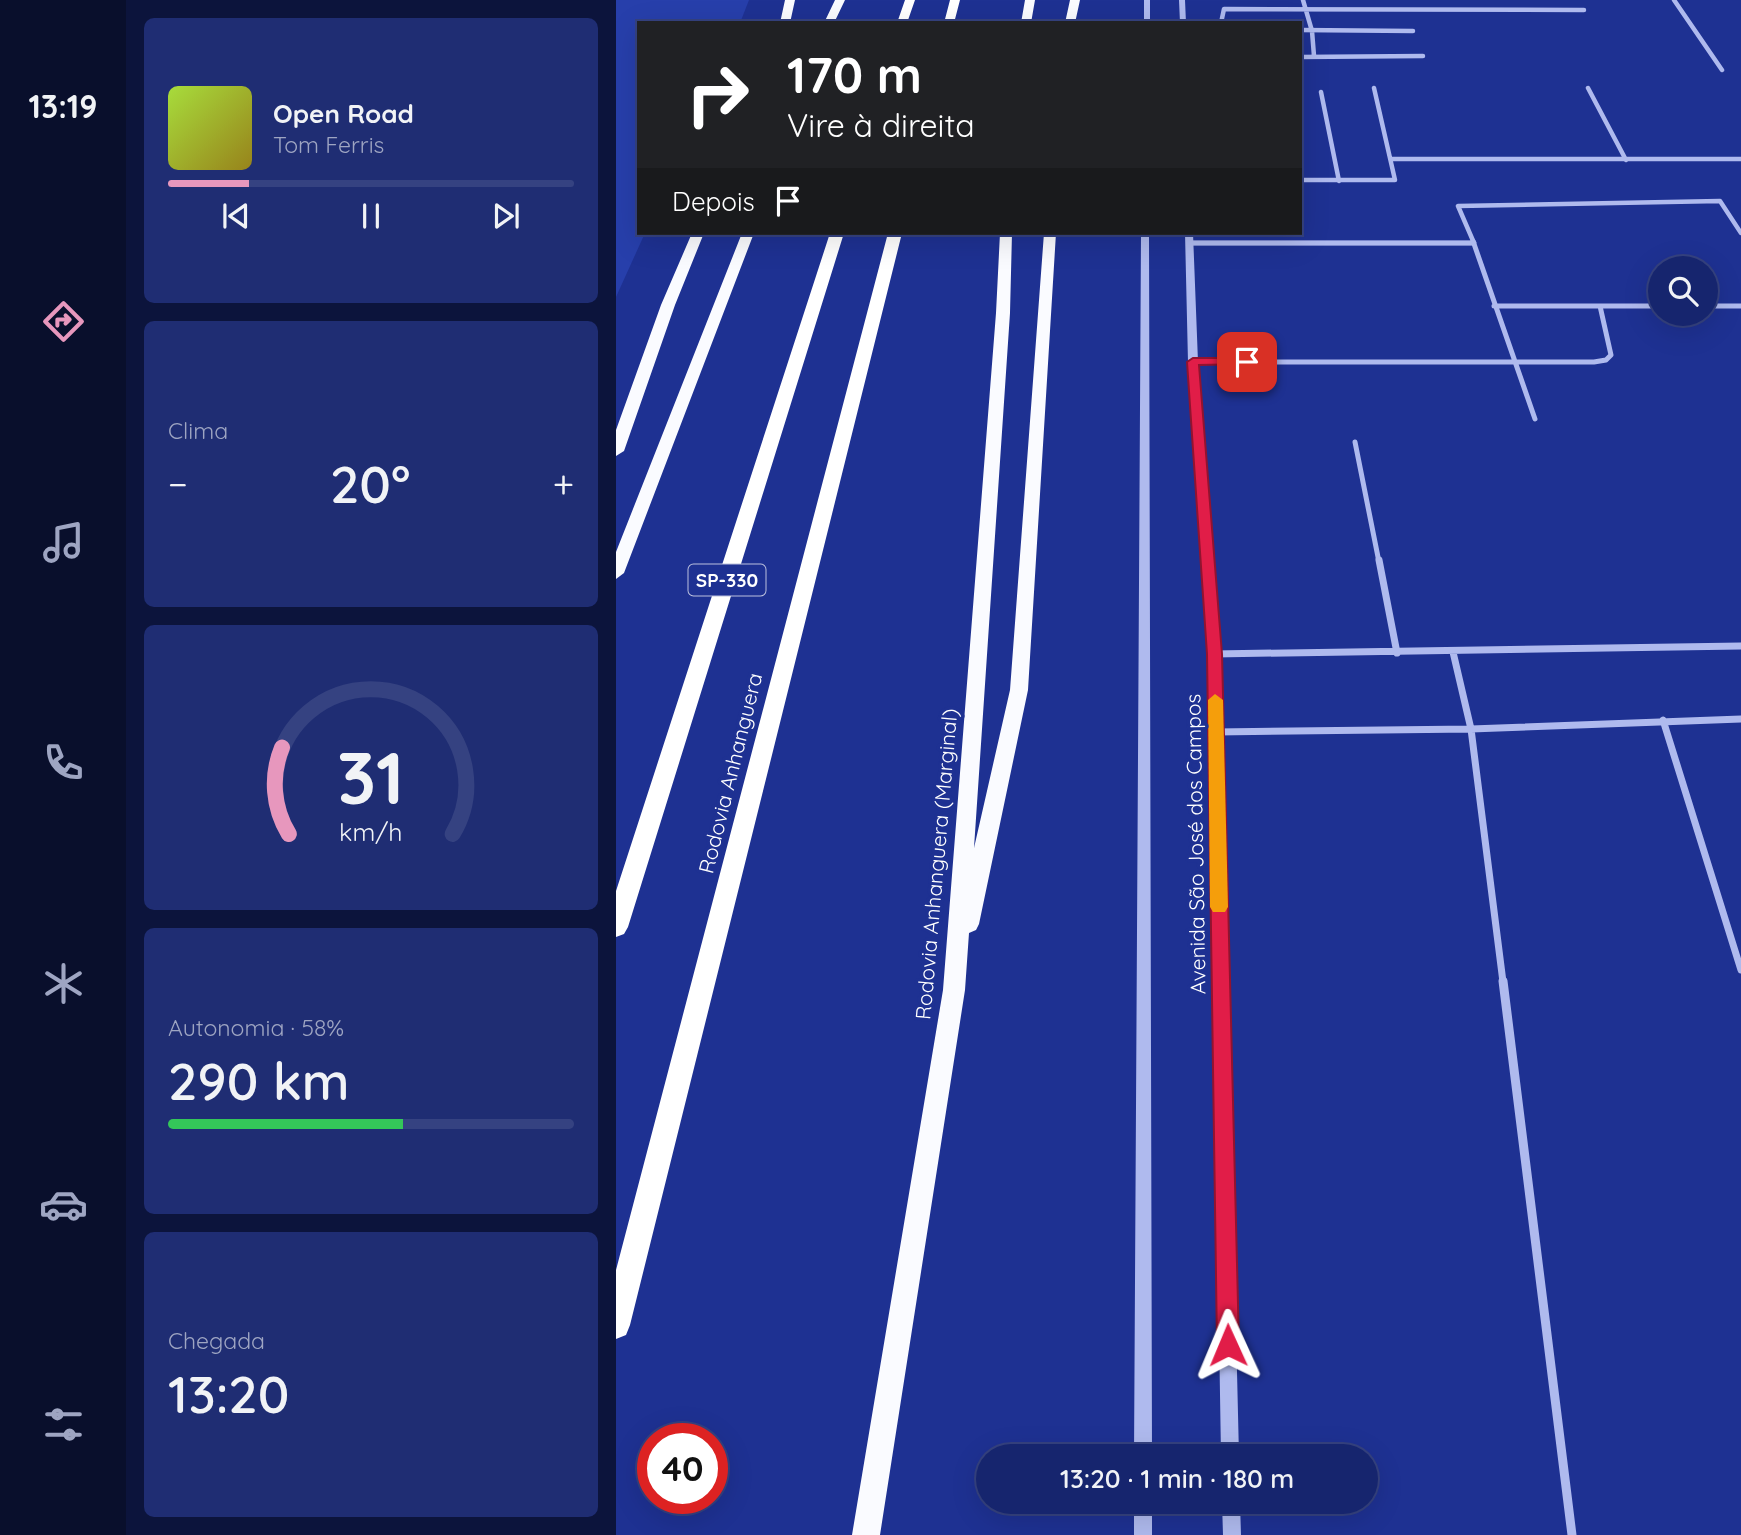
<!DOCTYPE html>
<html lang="pt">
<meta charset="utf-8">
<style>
:root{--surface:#16256e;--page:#1f2d73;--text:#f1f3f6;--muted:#9ea5c2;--line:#354281;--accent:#e797bd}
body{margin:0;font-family:Quicksand,sans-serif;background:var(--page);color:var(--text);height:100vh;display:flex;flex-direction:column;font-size:26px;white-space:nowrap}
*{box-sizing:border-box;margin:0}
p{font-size:23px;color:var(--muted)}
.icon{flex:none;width:38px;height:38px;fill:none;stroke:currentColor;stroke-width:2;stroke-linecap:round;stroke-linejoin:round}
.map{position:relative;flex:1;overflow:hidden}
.panel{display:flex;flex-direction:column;gap:18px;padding:18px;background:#0c143c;width:490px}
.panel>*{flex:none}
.hud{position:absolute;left:21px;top:21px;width:665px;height:214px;border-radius:0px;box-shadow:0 7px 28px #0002,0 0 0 2px var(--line);background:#202124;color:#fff;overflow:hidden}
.buttons{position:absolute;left:1032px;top:256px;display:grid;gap:14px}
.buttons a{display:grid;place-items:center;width:70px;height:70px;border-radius:50%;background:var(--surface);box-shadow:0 7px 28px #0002,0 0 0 2px var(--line);font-size:35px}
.speed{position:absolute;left:21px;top:1423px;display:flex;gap:14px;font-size:35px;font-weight:700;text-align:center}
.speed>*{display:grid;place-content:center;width:91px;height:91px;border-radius:50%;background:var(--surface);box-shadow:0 7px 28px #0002,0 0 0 2px var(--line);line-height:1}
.speed .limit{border:10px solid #d22;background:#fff;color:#111}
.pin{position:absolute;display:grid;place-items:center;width:60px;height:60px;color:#fff;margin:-30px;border-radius:14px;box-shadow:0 4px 10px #0006}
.me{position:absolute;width:77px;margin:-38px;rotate:359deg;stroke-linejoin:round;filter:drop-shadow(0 0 5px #0008)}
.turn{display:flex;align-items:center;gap:24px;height:147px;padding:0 35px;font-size:32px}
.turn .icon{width:91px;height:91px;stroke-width:2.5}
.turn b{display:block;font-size:49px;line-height:60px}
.then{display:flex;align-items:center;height:66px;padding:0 35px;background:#0003;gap:14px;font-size:26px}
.big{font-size:52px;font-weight:600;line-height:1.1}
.panel .card{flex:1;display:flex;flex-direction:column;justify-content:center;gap:10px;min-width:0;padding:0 24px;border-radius:10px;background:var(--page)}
.panel .dial{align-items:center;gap:0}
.dial svg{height:182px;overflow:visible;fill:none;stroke:var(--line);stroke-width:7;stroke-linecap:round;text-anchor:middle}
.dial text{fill:var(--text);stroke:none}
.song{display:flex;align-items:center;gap:21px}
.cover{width:84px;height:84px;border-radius:10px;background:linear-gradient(135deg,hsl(80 70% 55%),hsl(50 70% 35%))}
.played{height:7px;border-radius:4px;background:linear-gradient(90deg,var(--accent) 20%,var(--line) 20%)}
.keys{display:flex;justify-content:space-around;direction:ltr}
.heat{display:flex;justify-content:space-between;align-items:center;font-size:38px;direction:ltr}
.charge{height:10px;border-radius:5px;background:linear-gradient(90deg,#34c759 58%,var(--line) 0)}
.trip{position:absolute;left:360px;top:1444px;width:402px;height:70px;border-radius:35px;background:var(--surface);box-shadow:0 7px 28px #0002,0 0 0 2px var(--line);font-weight:600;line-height:70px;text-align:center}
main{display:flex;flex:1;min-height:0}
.menu{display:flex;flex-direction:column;width:126px;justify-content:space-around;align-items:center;background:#090f2c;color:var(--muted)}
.menu .icon{width:49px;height:49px}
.menu .current{color:var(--accent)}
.menu b{font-size:32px;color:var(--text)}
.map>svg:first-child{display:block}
.green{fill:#273fab}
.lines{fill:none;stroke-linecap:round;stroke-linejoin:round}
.minor-far3{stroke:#afbaee;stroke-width:4.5}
.minor-far2{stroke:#afbaee;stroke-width:5}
.minor-far1{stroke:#afbaee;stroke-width:7}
.minor{stroke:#afbaee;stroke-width:9}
.tertiary{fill:#afbaee;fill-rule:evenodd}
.trunk{fill:#fafbff;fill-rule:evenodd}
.motorway{fill:#fff;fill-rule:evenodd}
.route{fill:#e11d48;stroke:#92132f;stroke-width:2}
.slow{fill:#f59e0b}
.labels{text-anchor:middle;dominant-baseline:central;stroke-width:7;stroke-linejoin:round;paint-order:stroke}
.shield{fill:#1e3192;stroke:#bcc1de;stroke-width:2}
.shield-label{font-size:19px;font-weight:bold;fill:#fff}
.street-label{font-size:21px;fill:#fff;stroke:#1e3192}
</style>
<main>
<nav class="menu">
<b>13:19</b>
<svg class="icon current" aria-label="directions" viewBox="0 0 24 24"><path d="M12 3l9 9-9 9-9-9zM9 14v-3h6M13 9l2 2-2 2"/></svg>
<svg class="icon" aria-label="music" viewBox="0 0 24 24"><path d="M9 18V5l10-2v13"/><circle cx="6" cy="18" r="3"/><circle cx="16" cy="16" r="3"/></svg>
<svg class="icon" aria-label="phone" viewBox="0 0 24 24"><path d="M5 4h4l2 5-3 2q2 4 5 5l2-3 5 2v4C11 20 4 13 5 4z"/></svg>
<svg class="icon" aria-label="climate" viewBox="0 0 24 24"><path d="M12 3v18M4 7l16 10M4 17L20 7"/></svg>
<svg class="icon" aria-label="car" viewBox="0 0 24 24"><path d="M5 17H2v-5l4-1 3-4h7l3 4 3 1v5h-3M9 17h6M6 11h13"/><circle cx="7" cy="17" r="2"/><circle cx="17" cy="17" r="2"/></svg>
<svg class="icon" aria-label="filters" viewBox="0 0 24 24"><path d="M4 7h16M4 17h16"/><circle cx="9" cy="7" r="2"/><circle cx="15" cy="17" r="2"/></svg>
</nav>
<section class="panel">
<div class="card">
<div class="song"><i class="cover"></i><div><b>Open Road</b><p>Tom Ferris</p></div></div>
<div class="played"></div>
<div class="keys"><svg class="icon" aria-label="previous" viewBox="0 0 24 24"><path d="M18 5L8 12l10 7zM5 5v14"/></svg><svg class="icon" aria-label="pause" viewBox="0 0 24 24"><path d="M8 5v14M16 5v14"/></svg><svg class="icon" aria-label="next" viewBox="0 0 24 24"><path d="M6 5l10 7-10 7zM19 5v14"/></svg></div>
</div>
<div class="card"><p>Clima</p>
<div class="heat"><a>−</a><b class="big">20°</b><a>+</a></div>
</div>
<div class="card dial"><svg viewBox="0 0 100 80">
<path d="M14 69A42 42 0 1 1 86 69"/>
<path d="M14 69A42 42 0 0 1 11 31" stroke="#e797bd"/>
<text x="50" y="56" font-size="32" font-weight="700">31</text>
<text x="50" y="72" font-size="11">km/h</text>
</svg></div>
<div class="card"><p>Autonomia · 58%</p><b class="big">290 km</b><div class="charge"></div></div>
<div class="card"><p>Chegada</p><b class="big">13:20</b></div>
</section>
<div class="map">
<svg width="1125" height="1535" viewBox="0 0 1125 1535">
<rect width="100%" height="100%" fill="#1e3192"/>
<path class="green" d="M 0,0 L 133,0 L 124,23 L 23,23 L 23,233 L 29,233 L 0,297 Z"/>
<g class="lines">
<path class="minor-far3" d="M 687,0 L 696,31 L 698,56
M 1058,0 L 1106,70
M 605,23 L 608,9 L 968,10
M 684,30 L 797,31
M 684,57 L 807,56
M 972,88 L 1010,160
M 705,92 L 723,181
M 776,159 L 1125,159
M 684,180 L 779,180 L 758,88
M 573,243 L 858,243
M 858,243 L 842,206 L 1104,201 L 1125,233"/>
<path class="minor-far2" d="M 857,241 L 919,419
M 573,243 L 858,243
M 878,306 L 1045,306
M 1090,306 L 1125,306
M 577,362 L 978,362 L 990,360 L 995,355 L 984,306
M 739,442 L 763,562"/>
<path class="minor-far1" d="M 763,560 L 781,653
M 837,652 L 855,729 L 887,982
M 598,654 L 1125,646
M 1047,720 L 1125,970
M 600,732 L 855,729 L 1125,719"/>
<path class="minor" d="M 887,981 L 956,1535"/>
<path class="tertiary" d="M 528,0 L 534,0 L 534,23 L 528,23 Z
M 563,0 L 569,0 L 570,23 L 564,23 Z
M 525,233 L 533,233 L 536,1456 L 518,1456 Z
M 569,233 L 577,233 L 582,362 L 604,654 L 623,1456 L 605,1456 L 592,654 L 572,362 Z
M 518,1502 L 536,1502 L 536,1535 L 518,1535 Z
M 606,1502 L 624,1502 L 625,1535 L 607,1535 Z"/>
<path class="trunk" d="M 169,0 L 179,0 L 174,23 L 164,23 Z
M 219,0 L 229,0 L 218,23 L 208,23 Z
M 409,0 L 419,0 L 415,23 L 405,23 Z
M 454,0 L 464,0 L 459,23 L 449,23 Z
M 76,233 L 88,233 L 59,305 L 8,451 L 0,456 L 0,430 L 45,305 Z
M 126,233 L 138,233 L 8,573 L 0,579 L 0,552 Z
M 384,233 L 396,233 L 394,313 L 358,848 L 394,690 L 428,233 L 440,233 L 412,690 L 363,924 L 360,930 L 353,933 L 349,990 L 264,1535 L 236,1535 L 327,990 L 380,313 Z"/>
<path class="motorway" d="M 289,0 L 299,0 L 291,23 L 281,23 Z
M 334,0 L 344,0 L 338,23 L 328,23 Z
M 214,233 L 228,233 L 12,927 L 8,934 L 0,937 L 0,891 Z
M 272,233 L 286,233 L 14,1325 L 10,1335 L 0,1339 L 0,1270 Z"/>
</g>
<path class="route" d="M 631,358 L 637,362 L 635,364 L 583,365 L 606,654 L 623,1345 L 620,1352 L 612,1355 L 604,1352 L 601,1345 L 591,654 L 571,362 L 577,358 Z"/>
<path class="slow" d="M 599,694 L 607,700 L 612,907 L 609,912 L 597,912 L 594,907 L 592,700 Z"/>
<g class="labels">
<rect class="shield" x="72.5" y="564.5" width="77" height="31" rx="5"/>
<g class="shield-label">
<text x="111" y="580">SP-330</text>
</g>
<g class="street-label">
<text transform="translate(114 773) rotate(-76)">Rodovia Anhanguera</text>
<text transform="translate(579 844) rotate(-91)">Avenida São José dos Campos</text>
<text transform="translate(320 864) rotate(-85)">Rodovia Anhanguera (Marginal)</text>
</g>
</g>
</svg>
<div class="buttons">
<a><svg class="icon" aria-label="search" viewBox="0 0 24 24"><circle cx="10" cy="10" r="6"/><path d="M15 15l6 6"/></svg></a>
</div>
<div class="speed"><div class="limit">40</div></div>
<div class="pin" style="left:631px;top:362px;background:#d93025"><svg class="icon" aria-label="arrive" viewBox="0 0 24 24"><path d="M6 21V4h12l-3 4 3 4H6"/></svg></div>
<svg class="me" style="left:612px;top:1345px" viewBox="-20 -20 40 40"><path d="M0-17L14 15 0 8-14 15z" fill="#e11d48" stroke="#fff" stroke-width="4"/></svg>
<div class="trip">13:20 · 1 min · 180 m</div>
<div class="hud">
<div class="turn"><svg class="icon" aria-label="right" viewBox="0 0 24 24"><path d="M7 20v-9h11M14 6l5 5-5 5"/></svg><div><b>170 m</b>Vire à direita</div></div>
<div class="then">Depois<svg class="icon" aria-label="arrive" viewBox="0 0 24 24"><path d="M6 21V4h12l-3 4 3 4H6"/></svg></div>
</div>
</div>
</main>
